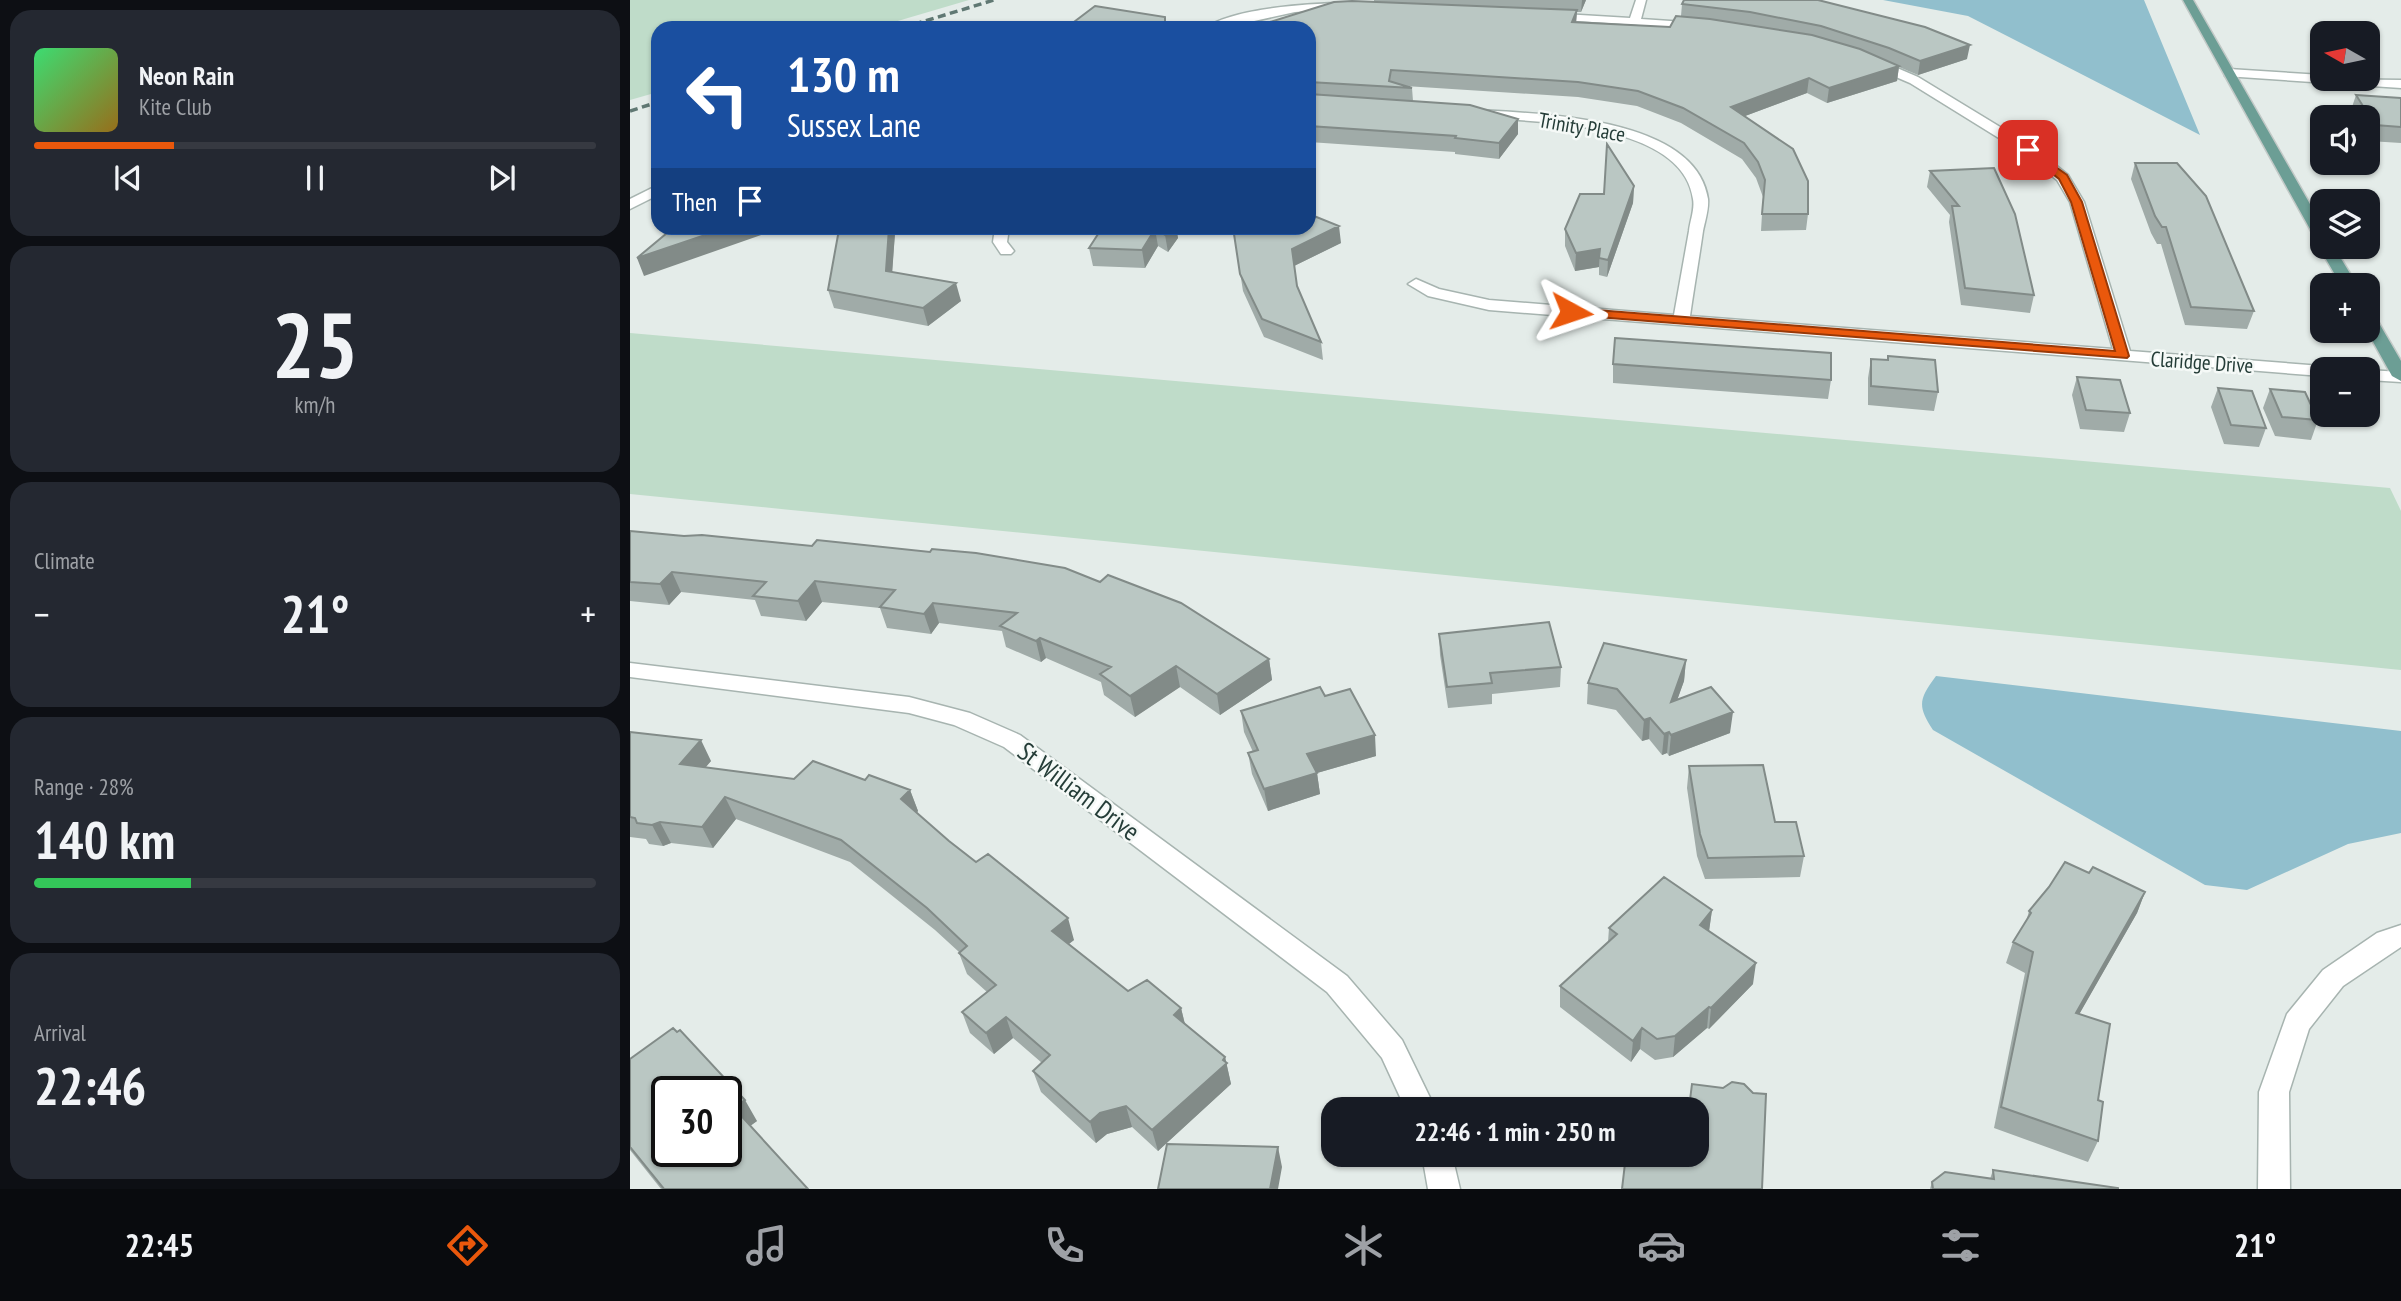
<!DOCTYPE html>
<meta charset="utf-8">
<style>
:root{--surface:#171b24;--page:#242831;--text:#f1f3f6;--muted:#9ea1a6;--line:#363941;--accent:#ea580c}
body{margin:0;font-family:"PT Sans Narrow",sans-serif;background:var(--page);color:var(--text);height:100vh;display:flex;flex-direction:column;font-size:26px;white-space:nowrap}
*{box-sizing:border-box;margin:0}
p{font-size:23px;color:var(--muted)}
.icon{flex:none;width:38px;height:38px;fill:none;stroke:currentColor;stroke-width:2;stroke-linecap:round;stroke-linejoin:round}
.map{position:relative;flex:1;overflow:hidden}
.side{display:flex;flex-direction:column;gap:10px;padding:10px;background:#0d0f14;width:630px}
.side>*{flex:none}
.top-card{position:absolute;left:21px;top:21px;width:665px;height:214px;border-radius:21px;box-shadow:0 2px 5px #0004;background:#1a4fa0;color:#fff;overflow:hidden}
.needle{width:46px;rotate:279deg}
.fabs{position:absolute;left:1680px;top:21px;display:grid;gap:14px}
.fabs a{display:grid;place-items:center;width:70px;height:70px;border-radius:14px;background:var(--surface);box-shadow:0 2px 5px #0004;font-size:35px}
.speed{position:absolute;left:21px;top:1076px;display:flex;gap:14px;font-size:35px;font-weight:700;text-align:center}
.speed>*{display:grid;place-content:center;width:91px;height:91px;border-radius:50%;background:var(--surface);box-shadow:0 2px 5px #0004;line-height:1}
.speed .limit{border:4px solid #111;border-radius:10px;background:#fff;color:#111}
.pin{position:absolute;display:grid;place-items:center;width:60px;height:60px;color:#fff;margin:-30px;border-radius:14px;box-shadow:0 4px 10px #0006}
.me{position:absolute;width:77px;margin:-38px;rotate:95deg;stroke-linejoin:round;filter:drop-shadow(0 0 5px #0008)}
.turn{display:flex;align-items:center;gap:24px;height:147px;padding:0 21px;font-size:32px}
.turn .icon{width:91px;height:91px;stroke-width:2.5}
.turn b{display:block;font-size:49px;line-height:60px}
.then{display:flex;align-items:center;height:66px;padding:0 21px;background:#0003;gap:14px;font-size:26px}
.big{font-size:52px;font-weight:600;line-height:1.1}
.side .widget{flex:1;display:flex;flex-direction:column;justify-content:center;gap:10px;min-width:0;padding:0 24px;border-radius:21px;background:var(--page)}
.side .dial{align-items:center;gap:0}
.dial b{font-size:91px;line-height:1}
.song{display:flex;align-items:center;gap:21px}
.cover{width:84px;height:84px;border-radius:10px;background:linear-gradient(135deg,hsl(140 70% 55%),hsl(40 70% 35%))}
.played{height:7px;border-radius:4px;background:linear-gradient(90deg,var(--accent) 25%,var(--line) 25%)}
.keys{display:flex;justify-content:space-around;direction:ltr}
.heat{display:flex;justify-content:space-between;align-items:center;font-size:38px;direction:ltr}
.charge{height:10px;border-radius:5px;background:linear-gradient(90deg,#34c759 28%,var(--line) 0)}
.trip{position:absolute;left:691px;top:1097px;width:388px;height:70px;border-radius:21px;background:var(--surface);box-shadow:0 2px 5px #0004;font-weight:600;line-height:70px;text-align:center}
.dock{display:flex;height:112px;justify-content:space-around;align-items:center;background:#090b0e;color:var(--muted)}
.dock .icon{width:49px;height:49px}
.dock .on{color:var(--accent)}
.dock b{font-size:32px;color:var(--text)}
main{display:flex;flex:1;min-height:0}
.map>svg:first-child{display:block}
.green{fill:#bfdcc9}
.water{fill:#91bfcd}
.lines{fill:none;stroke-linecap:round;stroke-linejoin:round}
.minor-casing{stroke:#a7b4b0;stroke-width:3}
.major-casing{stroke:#c2c9c7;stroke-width:3}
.minor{fill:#fff;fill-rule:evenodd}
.major{fill:#6c9e95;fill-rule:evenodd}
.rail{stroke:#607873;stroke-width:3.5;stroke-dasharray:8 4.5;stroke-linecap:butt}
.wall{fill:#a0aba8}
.shaded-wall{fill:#828b88}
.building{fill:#bac7c3;stroke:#828b88;stroke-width:2;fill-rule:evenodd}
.route{fill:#ea580c;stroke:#983908;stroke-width:2}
.labels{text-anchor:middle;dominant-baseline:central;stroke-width:5;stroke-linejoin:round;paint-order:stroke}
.far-street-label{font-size:21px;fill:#253d38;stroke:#f5f9f7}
.street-label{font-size:26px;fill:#253d38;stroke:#f5f9f7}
</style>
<main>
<section class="side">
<div class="widget">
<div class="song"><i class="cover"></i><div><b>Neon Rain</b><p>Kite Club</p></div></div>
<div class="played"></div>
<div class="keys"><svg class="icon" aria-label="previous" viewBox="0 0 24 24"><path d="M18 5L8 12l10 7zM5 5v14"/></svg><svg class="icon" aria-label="pause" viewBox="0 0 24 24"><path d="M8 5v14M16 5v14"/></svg><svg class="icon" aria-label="next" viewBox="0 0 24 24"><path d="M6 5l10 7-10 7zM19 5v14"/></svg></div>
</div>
<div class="widget dial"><b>25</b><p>km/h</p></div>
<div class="widget"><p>Climate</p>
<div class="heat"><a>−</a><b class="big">21°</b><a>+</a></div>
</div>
<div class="widget"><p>Range · 28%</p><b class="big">140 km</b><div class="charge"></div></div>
<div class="widget"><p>Arrival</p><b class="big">22:46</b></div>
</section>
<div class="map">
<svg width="1771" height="1189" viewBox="0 0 1771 1189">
<rect width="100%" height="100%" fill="#e4ece9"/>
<path class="green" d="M 0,0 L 339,0 L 244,28 L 28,28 L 28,92 L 0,100 Z
M 0,333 L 1760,488 L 1771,511 L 1771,670 L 0,494 Z"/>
<path class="water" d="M 1253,0 L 1514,0 L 1570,135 L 1338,16 Z
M 1306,676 L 1771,731 L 1771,833 L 1718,844 L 1617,890 L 1575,885 L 1303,730 C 1287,706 1289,699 1306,676 Z"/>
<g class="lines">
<defs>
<path id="minor" d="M 1006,0 L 1016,0 L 1011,19 L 1070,23 L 1076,26 L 1070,29 L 917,19 L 911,16 L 917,13 L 1000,18 Z
M 717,3 L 722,6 L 721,8 L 665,12 L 593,28 L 576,28 C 602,8 683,3 717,3 Z
M 1238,59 L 1246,59 L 1288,77 L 1403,147 L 1438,175 L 1454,202 L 1500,351 L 1692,366 L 1699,369 L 1692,369 L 1692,376 L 859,310 L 798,296 L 778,284 L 786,279 L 809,289 L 859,300 L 1044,315 C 1049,287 1054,259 1059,231 C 1060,221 1065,209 1063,199 C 1053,123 907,121 849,118 L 843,114 L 849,110 C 912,114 1066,117 1078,199 C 1079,209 1075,221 1073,231 C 1069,259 1064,288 1060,316 L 1483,349 L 1440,202 L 1427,180 L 1393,153 L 1280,83 L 1238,65 Z
M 1599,69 L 1692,75 L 1692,79 L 1771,80 L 1771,88 L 1595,76 L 1595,70 Z
M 28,185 L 28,195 L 0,209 L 0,199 Z
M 365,228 L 379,228 L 377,242 L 384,251 L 381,254 L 371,254 L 363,242 Z
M 1738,370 L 1771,372 L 1771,382 L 1738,380 Z
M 0,663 L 279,697 L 340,713 L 390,735 L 717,976 L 772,1040 L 806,1110 L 776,1110 L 752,1058 L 697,992 L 374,747 L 324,725 L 279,713 L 0,677 Z
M 1771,925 L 1771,947 L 1713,986 L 1679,1029 L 1659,1092 L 1660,1189 L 1628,1189 L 1629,1092 L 1657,1014 L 1693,970 L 1747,933 Z
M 792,1155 L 822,1155 L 830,1189 L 798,1189 Z"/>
<path id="major" d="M 1553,0 L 1563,0 L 1692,225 L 1692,242 L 1685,238 Z
M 1692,244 L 1692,247 L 1704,247 L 1727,285 L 1711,285 L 1689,247 Z
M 1738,313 L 1746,318 L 1771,361 L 1771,381 L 1762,376 L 1737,331 Z"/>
</defs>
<use href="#minor" class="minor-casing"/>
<use href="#major" class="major-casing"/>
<use href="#minor" class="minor"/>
<use href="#major" class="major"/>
<path class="rail" d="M 272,28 L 364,0
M 0,111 L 28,102"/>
</g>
<path class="wall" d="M 744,0 L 956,0 L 951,12 L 947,12 L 946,22 L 1040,27 L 1051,16 L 1052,4 L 1188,0 L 1337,59 L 1288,75 L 1269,67 L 1267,81 L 1197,103 L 1177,93 L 1115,116 L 1178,214 L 1176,230 L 1131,231 L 1133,197 L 1126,178 L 1112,159 L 1051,123 L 1007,106 L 948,97 L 775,86 L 782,88 L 783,101 L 888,119 L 888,134 L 869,159 L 825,154 L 825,152 L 679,142 L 679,28 L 640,28 L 640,22 L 744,2 Z
M 1726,95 L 1771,98 L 1771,143 L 1739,141 L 1738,138 L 1738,117 L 1725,117 L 1721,110 Z
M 1505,163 L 1624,311 L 1617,329 L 1555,325 L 1531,244 L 1527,244 L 1521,233 L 1501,179 Z
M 1300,171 L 1404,295 L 1400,313 L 1331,305 L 1319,222 L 1320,215 L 1297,187 Z
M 1004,186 L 1003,203 L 977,277 L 969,275 L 969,267 L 945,271 L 935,246 L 935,229 L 974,194 Z
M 216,228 L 290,228 L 283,234 L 265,233 L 262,272 L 331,301 L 298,326 L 204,308 L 198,290 Z
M 472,228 L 546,228 L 548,238 L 538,252 L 528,246 L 515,268 L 463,266 L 459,248 Z
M 604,234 L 711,243 L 664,266 L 667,286 L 691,342 L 693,360 L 634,337 L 613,291 Z
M 1258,356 L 1308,392 L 1304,411 L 1238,405 L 1238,378 L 1241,359 L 1257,360 Z
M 983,364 L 1201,380 L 1198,399 L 983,383 Z
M 1447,377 L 1500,413 L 1494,432 L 1450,429 L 1442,395 Z
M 1588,388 L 1636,428 L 1629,447 L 1594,444 L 1581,407 Z
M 1640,389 L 1688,420 L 1681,440 L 1645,436 L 1633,408 Z
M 0,531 L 639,659 L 642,680 L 590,715 L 550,687 L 505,717 L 474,695 L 471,682 L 416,658 L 411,662 L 376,647 L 372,631 L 309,623 L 301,634 L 257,628 L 250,608 L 192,602 L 176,621 L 131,616 L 125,600 L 51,592 L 39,605 L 0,601 Z
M 809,634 L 931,667 L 930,687 L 862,694 L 862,704 L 818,708 L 810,655 Z
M 1056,660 L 1054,681 L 1047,700 L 1100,733 L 1039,756 L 1037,753 L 1032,755 L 1019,739 L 1012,741 L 986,710 L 957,704 L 958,683 Z
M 695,696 L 746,756 L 687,773 L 690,794 L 638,811 L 622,774 L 618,753 L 623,752 L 614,732 L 611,711 Z
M 0,732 L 81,761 L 75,767 L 164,779 L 235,780 L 280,790 L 288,811 L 287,813 L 319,841 L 444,940 L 439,944 L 498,991 L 551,1008 L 555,1024 L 595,1057 L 601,1084 L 528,1151 L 502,1127 L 477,1134 L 466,1143 L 411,1092 L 403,1071 L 412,1063 L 383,1038 L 364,1054 L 340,1033 L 332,1012 L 357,992 L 337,974 L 329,953 L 329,952 L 305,930 L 220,862 L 106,819 L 83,848 L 41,843 L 33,846 L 19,844 L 16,839 L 0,837 Z
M 1059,766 L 1145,822 L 1174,856 L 1170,877 L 1075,879 L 1067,856 L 1057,788 Z
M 1459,873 L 1515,892 L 1507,913 L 1449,1014 L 1468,1100 L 1468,1141 L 1458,1162 L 1364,1128 L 1395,973 L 1376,963 L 1383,942 L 1396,922 L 1399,911 Z
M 1082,910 L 1079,931 L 1123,984 L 1079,1029 L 1077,1028 L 1043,1057 L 1025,1060 L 1010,1049 L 1001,1062 L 930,1007 L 930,986 L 978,942 L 979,928 Z
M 0,1059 L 127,1121 L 120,1126 L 178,1189 L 31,1189 L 0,1150 Z
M 1363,1170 L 1488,1189 L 1300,1189 L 1302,1182 L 1360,1179 Z"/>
<path class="shaded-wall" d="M 952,0 L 956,0 L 951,12 Z
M 947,10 L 946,24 L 942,22 Z
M 535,17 L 537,28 L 500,28 Z
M 1340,45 L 1337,59 L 1288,75 L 1290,61 Z
M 1269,66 L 1267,81 L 1197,103 L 1199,88 Z
M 1179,78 L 1177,93 L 1099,122 L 1101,107 Z
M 888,119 L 888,134 L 869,159 L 869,143 Z
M 1004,186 L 1003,203 L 977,277 L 978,260 Z
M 709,226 L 711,243 L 664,266 L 662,249 Z
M 96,228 L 151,228 L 14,276 L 7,258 Z
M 259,228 L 263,228 L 265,233 L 261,289 L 256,271 Z
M 281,228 L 290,228 L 283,234 Z
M 540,228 L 546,228 L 548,238 L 538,252 L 535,235 Z
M 525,229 L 528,246 L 515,268 L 512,250 Z
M 970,249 L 969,267 L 945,271 L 946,253 Z
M 326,283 L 331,301 L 298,326 L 293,308 Z
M 42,572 L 51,592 L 39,605 L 30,584 Z
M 185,581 L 192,602 L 176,621 L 168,601 Z
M 303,603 L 309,623 L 301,634 L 294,614 Z
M 410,638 L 416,658 L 411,662 L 406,641 Z
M 639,659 L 642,680 L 590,715 L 587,694 Z
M 1056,660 L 1054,681 L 1039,723 L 1041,702 Z
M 546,666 L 550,687 L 505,717 L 500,696 Z
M 1103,712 L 1100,733 L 1039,756 L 1041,735 Z
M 1020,718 L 1019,739 L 1012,741 L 1014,720 Z
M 1039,732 L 1037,753 L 1032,755 L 1034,734 Z
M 745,735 L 746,756 L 687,773 L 690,794 L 638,811 L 634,789 L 677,754 Z
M 71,740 L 81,761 L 61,785 L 50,764 Z
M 280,790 L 288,811 L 279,820 L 271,799 Z
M 95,797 L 106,819 L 83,848 L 72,827 Z
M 30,822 L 41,843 L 33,846 L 22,825 Z
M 1515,892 L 1507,913 L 1438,1034 L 1446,1013 Z
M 1082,910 L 1079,931 L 1070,925 Z
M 438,918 L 444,940 L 428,952 L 422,931 Z
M 1126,963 L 1123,984 L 1079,1029 L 1081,1008 Z
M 1079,1007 L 1077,1028 L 1043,1057 L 1045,1036 Z
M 551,1008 L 556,1029 L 544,1015 Z
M 376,1017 L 383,1038 L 364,1054 L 356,1033 Z
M 1012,1028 L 1010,1049 L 1001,1062 L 1003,1041 Z
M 595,1057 L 601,1084 L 528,1151 L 522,1130 Z
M 115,1100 L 127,1121 L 116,1129 L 104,1108 Z
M 496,1106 L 502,1127 L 477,1134 L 466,1143 L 460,1122 L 470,1113 Z
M 648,1147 L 652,1167 L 648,1189 L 640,1189 Z"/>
<path class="building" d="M 1054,0 L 1188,0 L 1295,27 L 1340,45 L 1290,61 L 1259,48 L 1191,26 L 1120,12 L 1052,4 Z
M 722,1 L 947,10 L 942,22 L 1040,27 L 1046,16 L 1080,19 L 1182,35 L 1230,49 L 1269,66 L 1199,88 L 1179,78 L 1101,107 L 1163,149 L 1178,181 L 1178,214 L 1132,214 L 1135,180 L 1128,162 L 1114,143 L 1053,108 L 1008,91 L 948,82 L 761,70 L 759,81 L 782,88 L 679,82 L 679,28 L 657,28 L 640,22 L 704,2 Z
M 465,6 L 535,17 L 535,23 L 500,28 L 436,28 Z
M 679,94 L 840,105 L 888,119 L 869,143 L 825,138 L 826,136 L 679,126 Z
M 1726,95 L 1771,98 L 1771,127 L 1745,125 Z
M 977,144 L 1004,186 L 978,260 L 969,258 L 970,249 L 946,253 L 935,229 L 950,194 L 974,194 Z
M 1505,163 L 1547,163 L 1576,196 L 1624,311 L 1561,307 L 1536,227 L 1532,227 L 1525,216 Z
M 1364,168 L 1385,214 L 1404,295 L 1335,288 L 1322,206 L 1329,206 L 1300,171 Z
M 679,214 L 709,226 L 662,249 L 667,286 L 691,342 L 632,319 L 610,274 L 604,234 L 618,228 L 679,228 Z
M 43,228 L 96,228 L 7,258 Z
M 216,228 L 259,228 L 256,271 L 326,283 L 293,308 L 198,290 L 208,235 Z
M 472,228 L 540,228 L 535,235 L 525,229 L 512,250 L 459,248 Z
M 985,338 L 1201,353 L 1201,380 L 983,364 Z
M 1258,356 L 1305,360 L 1308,392 L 1241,386 L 1241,359 L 1258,360 Z
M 1447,377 L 1490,380 L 1500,413 L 1456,410 Z
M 1588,388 L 1622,391 L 1636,428 L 1601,425 Z
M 1640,389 L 1675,392 L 1688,420 L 1652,417 Z
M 0,531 L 54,536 L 72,535 L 182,546 L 187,540 L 300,552 L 302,549 L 346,553 L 435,568 L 470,582 L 478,575 L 551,603 L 639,659 L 587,694 L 546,666 L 500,696 L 470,674 L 481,667 L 410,638 L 406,641 L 370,626 L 387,613 L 303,603 L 294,614 L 250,607 L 265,590 L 185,581 L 168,601 L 123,596 L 136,582 L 42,572 L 30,584 L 0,582 Z
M 919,622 L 931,667 L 860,673 L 862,683 L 817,687 L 809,634 Z
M 974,643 L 1056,660 L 1041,702 L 1081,687 L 1103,712 L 1041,735 L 1039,732 L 1034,734 L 1020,718 L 1014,720 L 987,689 L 958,683 Z
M 690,687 L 695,696 L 720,689 L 745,735 L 677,754 L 687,773 L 634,789 L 618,753 L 628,750 L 611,711 Z
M 0,732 L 71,740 L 50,764 L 164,779 L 183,761 L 235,780 L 239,775 L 280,790 L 271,799 L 319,841 L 346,862 L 358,854 L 438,918 L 422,931 L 498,991 L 517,980 L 551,1008 L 544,1015 L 595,1057 L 593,1060 L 597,1063 L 522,1130 L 496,1106 L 470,1113 L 460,1122 L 403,1071 L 420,1055 L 376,1017 L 356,1033 L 332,1012 L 366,985 L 329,953 L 337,946 L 297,908 L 211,840 L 95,797 L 72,827 L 30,822 L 22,825 L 7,823 L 5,818 L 0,817 Z
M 1133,765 L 1145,822 L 1166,822 L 1174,856 L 1078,858 L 1070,834 L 1059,766 Z
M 1435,862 L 1459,873 L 1463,867 L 1515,892 L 1446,1013 L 1480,1024 L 1468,1100 L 1473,1102 L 1468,1141 L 1371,1107 L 1403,952 L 1383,942 L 1401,913 L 1399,911 L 1419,887 Z
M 1034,877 L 1082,910 L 1070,925 L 1126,963 L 1081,1008 L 1079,1007 L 1045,1036 L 1027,1039 L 1012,1028 L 1003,1041 L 930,986 L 987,934 L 979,928 Z
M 43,1028 L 47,1032 L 50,1030 L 115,1100 L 104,1108 L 178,1189 L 34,1189 L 0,1147 L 0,1059 ZM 37,1092 L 96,1092 L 96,1152 L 37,1152 Z
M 1102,1082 L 1114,1084 L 1123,1093 L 1136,1094 L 1132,1189 L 992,1189 L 996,1155 L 1068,1155 L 1068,1110 L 1018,1110 L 1021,1105 L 1059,1108 L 1062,1084 L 1093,1088 Z
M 537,1144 L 648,1147 L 640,1189 L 528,1189 Z
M 1363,1170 L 1488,1188 L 1488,1189 L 1303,1189 L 1302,1182 L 1315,1172 L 1364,1179 Z"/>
<path class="route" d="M 1398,147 L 1437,175 L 1452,202 L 1499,356 L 1497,358 L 941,315 L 935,312 L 941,308 L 1485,351 L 1441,202 L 1429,179 L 1395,152 L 1393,150 Z"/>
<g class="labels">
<g class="far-street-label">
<text transform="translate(952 127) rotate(10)">Trinity Place</text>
<text transform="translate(1572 362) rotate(4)">Claridge Drive</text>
</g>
<g class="street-label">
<text transform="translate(449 791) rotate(37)">St William Drive</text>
</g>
</g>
</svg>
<div class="fabs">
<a><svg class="needle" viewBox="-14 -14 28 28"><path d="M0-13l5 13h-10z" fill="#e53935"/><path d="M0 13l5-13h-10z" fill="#9ea1a6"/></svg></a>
<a><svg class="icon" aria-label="sound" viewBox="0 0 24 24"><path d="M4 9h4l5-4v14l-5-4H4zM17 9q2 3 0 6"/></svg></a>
<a><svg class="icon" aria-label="layers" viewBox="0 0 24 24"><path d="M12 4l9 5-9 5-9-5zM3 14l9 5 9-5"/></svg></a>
<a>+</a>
<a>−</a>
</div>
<div class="speed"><div class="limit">30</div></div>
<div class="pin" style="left:1398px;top:150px;background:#d93025"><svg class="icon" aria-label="arrive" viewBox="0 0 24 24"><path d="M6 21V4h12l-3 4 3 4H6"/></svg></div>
<svg class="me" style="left:941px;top:312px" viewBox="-20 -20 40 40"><path d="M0-17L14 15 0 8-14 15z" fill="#ea580c" stroke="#fff" stroke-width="4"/></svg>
<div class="trip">22:46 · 1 min · 250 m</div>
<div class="top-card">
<div class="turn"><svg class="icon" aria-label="left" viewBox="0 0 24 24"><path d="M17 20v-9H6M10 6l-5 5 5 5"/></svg><div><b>130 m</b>Sussex Lane</div></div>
<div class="then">Then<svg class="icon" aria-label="arrive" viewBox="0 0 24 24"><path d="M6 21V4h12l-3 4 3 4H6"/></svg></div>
</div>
</div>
</main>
<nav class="dock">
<b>22:45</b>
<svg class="icon on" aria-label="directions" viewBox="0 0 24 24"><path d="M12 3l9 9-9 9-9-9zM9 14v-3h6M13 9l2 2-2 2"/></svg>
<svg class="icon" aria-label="music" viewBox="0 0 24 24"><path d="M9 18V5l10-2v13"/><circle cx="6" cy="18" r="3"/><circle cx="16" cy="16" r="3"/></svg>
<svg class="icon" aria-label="phone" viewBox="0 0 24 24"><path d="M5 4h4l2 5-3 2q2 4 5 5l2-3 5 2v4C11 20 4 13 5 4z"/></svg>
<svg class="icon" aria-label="climate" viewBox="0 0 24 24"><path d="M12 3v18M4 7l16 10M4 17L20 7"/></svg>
<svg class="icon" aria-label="car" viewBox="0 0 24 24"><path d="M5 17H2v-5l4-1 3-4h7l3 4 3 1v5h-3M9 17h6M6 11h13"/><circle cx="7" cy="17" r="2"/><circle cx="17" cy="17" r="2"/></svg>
<svg class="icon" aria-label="filters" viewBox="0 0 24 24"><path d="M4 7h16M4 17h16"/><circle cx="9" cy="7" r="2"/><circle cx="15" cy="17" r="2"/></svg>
<b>21°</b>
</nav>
